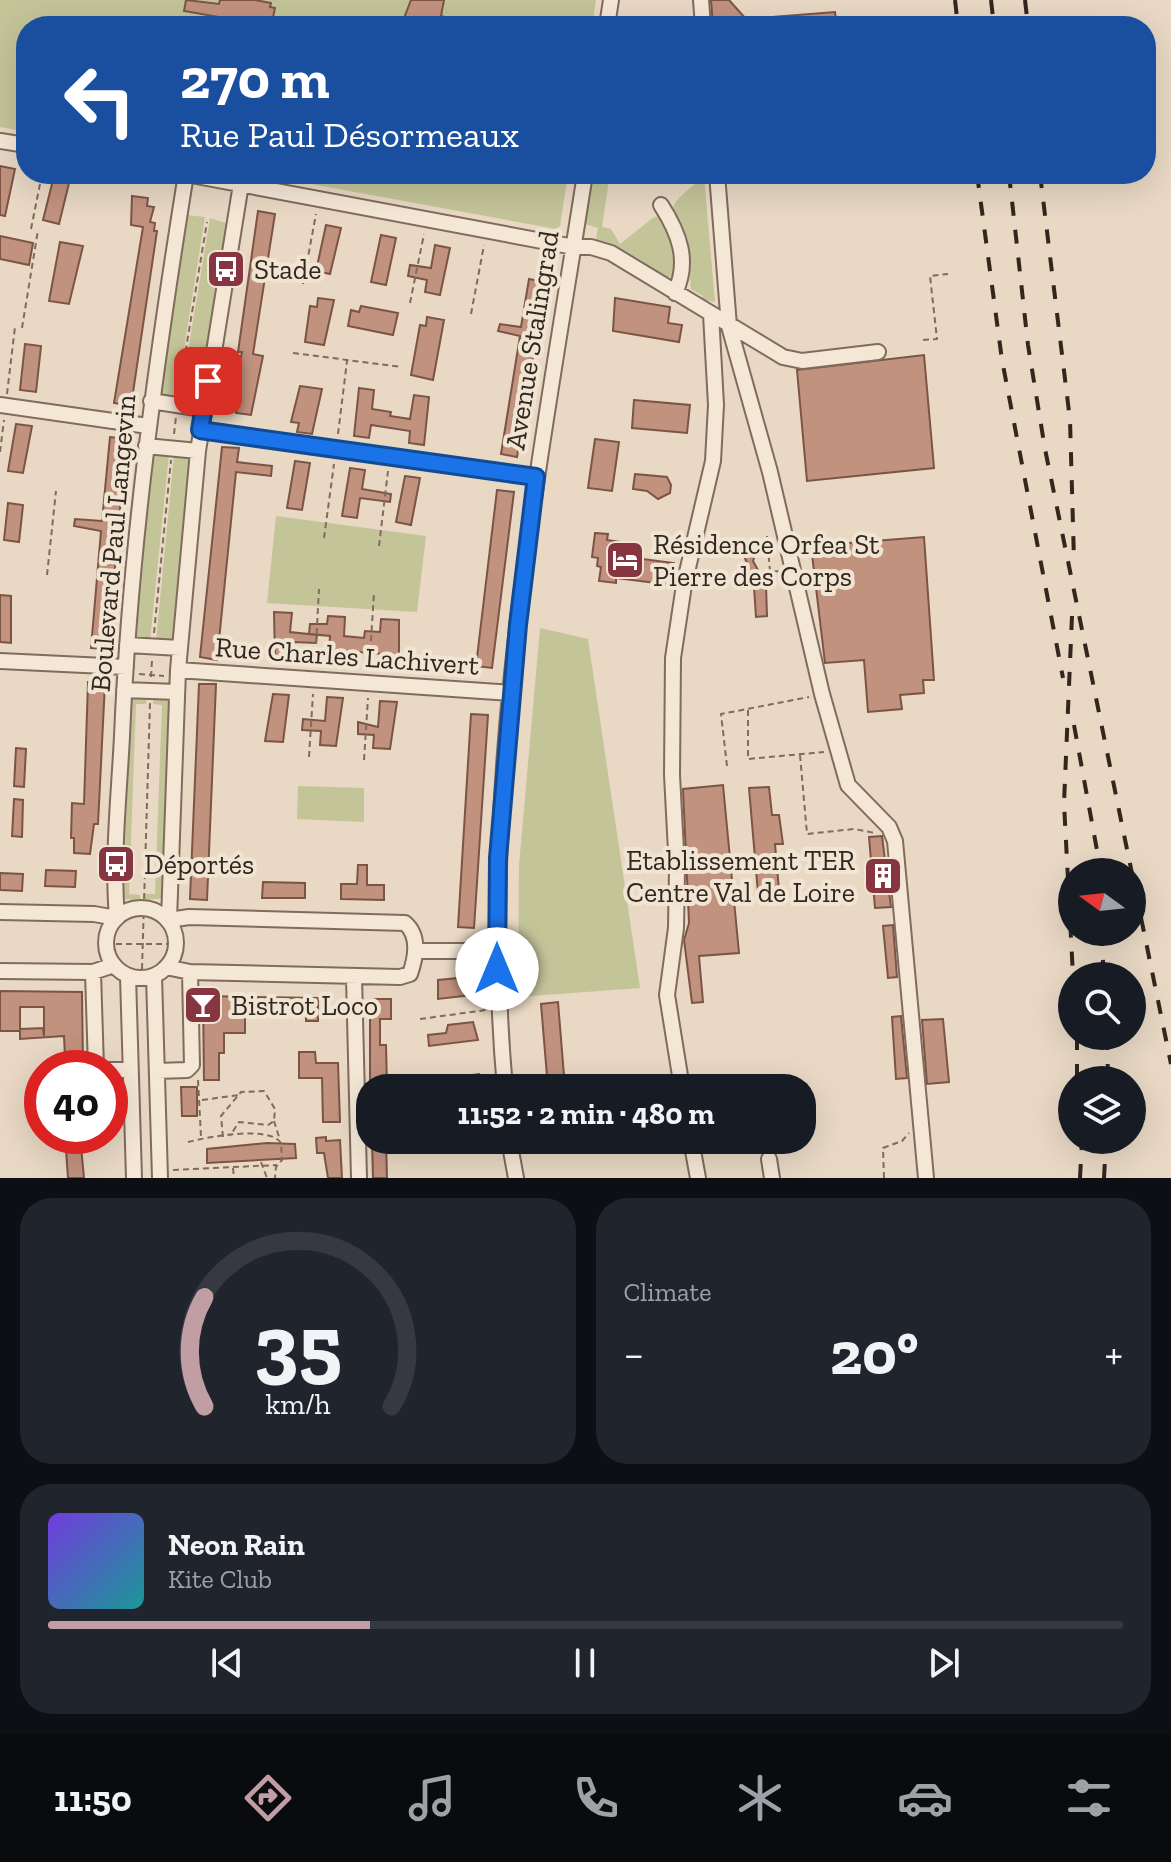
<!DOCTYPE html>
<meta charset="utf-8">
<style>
:root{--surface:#171b24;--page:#20242c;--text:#f1f3f6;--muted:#9ea1a6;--line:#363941;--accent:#c19ea4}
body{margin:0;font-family:"Zilla Slab",serif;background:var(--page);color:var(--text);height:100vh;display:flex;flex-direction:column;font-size:30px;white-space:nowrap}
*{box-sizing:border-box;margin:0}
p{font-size:26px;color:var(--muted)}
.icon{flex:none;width:44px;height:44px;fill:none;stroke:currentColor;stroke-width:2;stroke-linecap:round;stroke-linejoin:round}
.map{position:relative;height:1178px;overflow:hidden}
.side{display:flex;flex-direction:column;gap:20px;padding:20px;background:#0d0f14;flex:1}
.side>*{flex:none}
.top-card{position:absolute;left:16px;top:16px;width:1140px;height:168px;border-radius:32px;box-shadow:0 8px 32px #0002;background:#1a4fa0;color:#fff;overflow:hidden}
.needle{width:52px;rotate:285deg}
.tools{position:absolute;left:1058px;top:858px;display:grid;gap:16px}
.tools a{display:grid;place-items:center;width:88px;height:88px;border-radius:50%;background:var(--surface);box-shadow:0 8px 32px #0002;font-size:40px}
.speed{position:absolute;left:24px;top:1050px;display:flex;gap:16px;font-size:40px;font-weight:700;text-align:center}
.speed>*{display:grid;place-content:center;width:104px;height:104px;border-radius:50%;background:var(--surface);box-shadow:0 8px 32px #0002;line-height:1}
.speed .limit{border:12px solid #d22;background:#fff;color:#111}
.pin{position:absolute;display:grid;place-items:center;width:68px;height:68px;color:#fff;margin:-34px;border-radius:16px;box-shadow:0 4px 12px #0006}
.me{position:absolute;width:88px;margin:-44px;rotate:0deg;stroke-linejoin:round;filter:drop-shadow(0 0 6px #0008)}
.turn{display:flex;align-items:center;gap:28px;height:168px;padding:0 32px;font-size:36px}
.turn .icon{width:104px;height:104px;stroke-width:2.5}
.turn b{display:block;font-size:56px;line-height:68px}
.big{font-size:60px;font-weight:800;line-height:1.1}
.side .tile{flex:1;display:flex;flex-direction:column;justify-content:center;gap:12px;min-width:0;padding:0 28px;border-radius:32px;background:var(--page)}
.side .dial{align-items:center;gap:0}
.dial svg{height:208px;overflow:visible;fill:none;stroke:var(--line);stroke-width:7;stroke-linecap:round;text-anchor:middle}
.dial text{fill:var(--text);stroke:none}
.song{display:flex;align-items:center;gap:24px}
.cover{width:96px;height:96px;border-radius:12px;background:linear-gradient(135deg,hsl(260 70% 55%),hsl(180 70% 35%))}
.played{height:8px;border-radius:4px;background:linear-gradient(90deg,var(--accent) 30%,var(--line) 30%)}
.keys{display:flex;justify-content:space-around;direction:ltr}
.heat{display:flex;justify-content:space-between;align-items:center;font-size:44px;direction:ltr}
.side .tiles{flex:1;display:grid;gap:20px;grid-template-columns:1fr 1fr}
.tile:last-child{grid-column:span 2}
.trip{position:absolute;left:356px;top:1074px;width:460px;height:80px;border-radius:32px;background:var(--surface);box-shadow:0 8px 32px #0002;font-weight:800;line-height:80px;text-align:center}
.tabs{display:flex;height:128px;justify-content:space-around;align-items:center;background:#090b0e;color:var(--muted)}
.tabs .icon{width:56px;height:56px}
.tabs .current{color:var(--accent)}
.tabs b{font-size:36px;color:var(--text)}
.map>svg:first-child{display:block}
.green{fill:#c4c499}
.building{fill:#c1927e;stroke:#7c5446;stroke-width:2;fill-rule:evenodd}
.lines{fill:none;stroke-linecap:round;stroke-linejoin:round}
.minor-casing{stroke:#806b5d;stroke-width:18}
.path{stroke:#806b5d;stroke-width:2;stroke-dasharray:6 4;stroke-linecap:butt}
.minor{stroke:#f4e7d6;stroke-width:14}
.rail{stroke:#32261f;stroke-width:4;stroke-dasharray:14 14;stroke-linecap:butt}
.route-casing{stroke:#114b97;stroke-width:20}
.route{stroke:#1a73e8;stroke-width:14}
.labels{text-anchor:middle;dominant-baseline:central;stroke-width:8;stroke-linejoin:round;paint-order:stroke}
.poi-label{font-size:28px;fill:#32261f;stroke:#f0e4d2;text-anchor:start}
.street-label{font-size:28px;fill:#32261f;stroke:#f0e4d2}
</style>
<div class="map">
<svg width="1171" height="1178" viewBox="0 0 1171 1178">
<rect width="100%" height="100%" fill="#e8d8c4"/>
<path class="green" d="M 0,0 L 596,0 L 592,26 L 26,26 L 26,132 L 0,127 Z
M 257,174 L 568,174 L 560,226 L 556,229 Z
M 593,174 L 610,174 L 602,227 L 611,229 L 620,244 L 654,217 L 660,216 C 673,233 682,257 673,277 L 663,277 L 596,239 L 598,228 L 585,224 Z
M 704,175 L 715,302 L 701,299 L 703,296 L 691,289 L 686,236 L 673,207 C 677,196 696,185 704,175 Z
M 186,215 L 205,217 L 176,399 L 159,397 Z
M 210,218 L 229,224 L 201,401 L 180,400 Z
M 149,452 L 169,454 L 150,641 L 133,640 Z
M 174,455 L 192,458 L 177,636 L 173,642 L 156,641 Z
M 276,516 L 426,536 L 417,612 L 267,603 Z
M 540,628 L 588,639 L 640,988 L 518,997 L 519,865 Z
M 126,695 L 147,696 L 146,704 L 136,704 L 129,894 L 140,895 L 140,900 L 119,899 Z
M 154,696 L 171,698 L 165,898 L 145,900 L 145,894 L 155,894 L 162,705 L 153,704 Z
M 298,786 L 364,788 L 364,822 L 297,819 Z"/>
<path class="building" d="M 186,0 L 219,4 L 220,0 L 255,0 L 271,3 L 270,7 L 275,8 L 271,26 L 184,11 Z
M 411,0 L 444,0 L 441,16 L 449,18 L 448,26 L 401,26 Z
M 711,0 L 729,0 L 746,19 L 835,12 L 837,26 L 713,26 Z
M 0,166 L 15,169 L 5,216 L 0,215 Z
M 54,176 L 70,179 L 59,224 L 43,220 Z
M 132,196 L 148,198 L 147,206 L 154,207 L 150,222 L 155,223 L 154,231 L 157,231 L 131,406 L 114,403 L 143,227 L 131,225 Z
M 258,211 L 275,214 L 253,354 L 263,356 L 251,415 L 236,413 L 237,404 L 230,403 L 242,352 L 238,352 Z
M 326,225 L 341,228 L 330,274 L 316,271 Z
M 381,235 L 396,238 L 386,285 L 371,282 Z
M 0,236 L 33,243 L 29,265 L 0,259 Z
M 60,242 L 83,246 L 69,304 L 49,301 Z
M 435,245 L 450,248 L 440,295 L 425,292 L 427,280 L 408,276 L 410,265 L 431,268 Z
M 529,279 L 545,282 L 517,457 L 501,454 L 520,336 L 498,331 L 500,324 L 521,327 Z
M 318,298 L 334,300 L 324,345 L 305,342 L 310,306 L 317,307 Z
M 615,298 L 670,307 L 668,323 L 682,325 L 679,342 L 613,331 Z
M 361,306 L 398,313 L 393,335 L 348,326 L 351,310 L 359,312 Z
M 427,317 L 444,320 L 433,380 L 411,375 L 420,325 L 426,326 Z
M 25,344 L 41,346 L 36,392 L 20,390 Z
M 924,355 L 934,468 L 807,481 L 797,370 Z
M 300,386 L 322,389 L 312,434 L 297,432 L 299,423 L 291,422 Z
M 359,388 L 374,390 L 372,409 L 391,412 L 390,416 L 410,419 L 414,395 L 429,397 L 424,445 L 409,443 L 410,431 L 371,425 L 369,438 L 354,436 Z
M 634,400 L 690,405 L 687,433 L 632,428 Z
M 16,424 L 32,426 L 23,473 L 8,471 Z
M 110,437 L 126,439 L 108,649 L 91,648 L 101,531 L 74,526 L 75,519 L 102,521 Z
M 595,439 L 619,442 L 612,491 L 588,488 Z
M 222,447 L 239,448 L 237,462 L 272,466 L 271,476 L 236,472 L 217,660 L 200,657 Z
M 295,461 L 310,463 L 302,510 L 287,508 Z
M 350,468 L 365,470 L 362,489 L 391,494 L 390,502 L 360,498 L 357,518 L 342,516 Z
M 635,474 L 667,477 L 671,485 L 670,493 L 658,499 L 647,491 L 633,489 Z
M 405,476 L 420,478 L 411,525 L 396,522 Z
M 497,490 L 514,492 L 492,668 L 476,666 Z
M 8,503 L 23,505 L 19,542 L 4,540 Z
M 595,533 L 608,534 L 607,540 L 621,542 L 619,556 L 674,563 L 671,585 L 616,578 L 616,583 L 599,581 L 601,567 L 597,566 L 598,558 L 592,557 Z
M 924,537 L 934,680 L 923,680 L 924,693 L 900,695 L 902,709 L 868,712 L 864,660 L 825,663 L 811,546 Z
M 751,547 L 756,553 L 753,561 L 758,570 L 756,580 L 744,572 L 747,563 L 742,551 Z
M 766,585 L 767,616 L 756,617 L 754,587 Z
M 0,595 L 11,596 L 11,643 L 0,642 Z
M 274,612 L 292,613 L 290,632 L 317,635 L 316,643 L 293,642 L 292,661 L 275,660 Z
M 328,616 L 345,617 L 344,636 L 364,638 L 365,631 L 380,632 L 381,619 L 399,620 L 399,668 L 382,667 L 383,654 L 347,651 L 346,665 L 328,664 L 330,636 L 309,634 L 310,624 L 327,624 Z
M 88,682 L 105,683 L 98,824 L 94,824 L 90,854 L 74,853 L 74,838 L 71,838 L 72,803 L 84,804 Z
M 199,684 L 216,684 L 207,900 L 190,899 Z
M 273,694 L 289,695 L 283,742 L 265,741 Z
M 327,697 L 343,698 L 336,746 L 320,745 L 321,731 L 302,730 L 303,719 L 325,721 Z
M 380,701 L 397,702 L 390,749 L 373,748 L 374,735 L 358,734 L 358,722 L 378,727 Z
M 471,714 L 488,715 L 474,928 L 458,927 Z
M 16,748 L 26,749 L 24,787 L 14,786 Z
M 723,785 L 739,953 L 699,956 L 703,1002 L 692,1003 L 684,940 L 689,923 L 683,789 Z
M 769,787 L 772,815 L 779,815 L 783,844 L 775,844 L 779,890 L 758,893 L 749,788 Z
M 14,799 L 23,800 L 22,837 L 12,836 Z
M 882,836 L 891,907 L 875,908 L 869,837 Z
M 358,865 L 367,865 L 367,885 L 384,885 L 384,900 L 341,899 L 341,884 L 357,884 Z
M 46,870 L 76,871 L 75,887 L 45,886 Z
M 0,873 L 23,874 L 22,891 L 0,890 Z
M 263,882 L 305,883 L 305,898 L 262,898 Z
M 893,925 L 897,977 L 888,978 L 883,926 Z
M 468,977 L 473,995 L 438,999 L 438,980 Z
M 0,991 L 82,992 L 83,1068 L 61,1068 L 60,1058 L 65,1058 L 64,1036 L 20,1039 L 20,1031 L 0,1031 ZM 20,1007 L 44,1007 L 44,1036 L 43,1028 L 20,1029 Z
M 203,996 L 318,998 L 318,1021 L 306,1021 L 306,1015 L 270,1014 L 270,1009 L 245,1009 L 245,1033 L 224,1033 L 224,1053 L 219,1053 L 219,1080 L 204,1080 Z
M 370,999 L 391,999 L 391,1019 L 380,1019 L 380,1045 L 386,1045 L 387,1088 L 370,1088 Z
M 558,1002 L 565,1088 L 548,1088 L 541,1004 Z
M 901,1016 L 907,1078 L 896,1079 L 892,1017 Z
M 943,1019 L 949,1082 L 927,1084 L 922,1020 Z
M 473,1022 L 478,1040 L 429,1046 L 428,1035 L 446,1033 L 448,1025 Z
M 299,1052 L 315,1052 L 316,1063 L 338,1063 L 340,1122 L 323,1122 L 322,1078 L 299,1078 Z
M 479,1074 L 480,1088 L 421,1088 L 420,1081 Z
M 181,1087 L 197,1087 L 197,1116 L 182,1116 Z
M 65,1136 L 80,1136 L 84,1178 L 68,1178 Z
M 326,1137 L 326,1141 L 340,1140 L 342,1178 L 328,1178 L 324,1153 L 317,1153 L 316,1138 Z
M 372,1140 L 386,1140 L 387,1178 L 373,1178 Z
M 443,1140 L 485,1140 L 485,1147 L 444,1150 Z
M 267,1143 L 295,1144 L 296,1158 L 207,1163 L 207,1149 Z"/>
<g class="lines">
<defs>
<path id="minor" d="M 701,0 L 703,26
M 607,26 L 611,0
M 0,141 L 26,145
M 717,174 L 729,326 L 770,472 L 822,694 L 848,785 L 889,827 L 895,841 L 926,1178
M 661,205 C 679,233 690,261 675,293
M 151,401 L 203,409
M 0,405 L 148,426
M 200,430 L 536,477
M 146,446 L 198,451
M 127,645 L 180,648
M 0,661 L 126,667
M 178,670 L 512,693
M 124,690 L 177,692
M106 943a35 35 0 1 1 70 0a35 35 0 1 1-70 0Z
M 0,912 L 94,914 L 117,918
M 117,918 C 112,858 119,796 122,736 C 130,547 156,361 186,174 L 574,247 L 591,247 L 611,253 L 783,357 L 802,361 L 878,352
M 169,920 L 178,670 L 198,451 L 241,184
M 415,951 L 496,951
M 166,967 L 190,972 L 400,977 L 410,974 C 416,957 420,936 405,923 L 189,917 L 169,920
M 0,971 L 93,972 L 114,965
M 93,972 L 96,1068
M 128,976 L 134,1178
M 154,976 L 160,1178
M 354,977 L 359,1178
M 110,1070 L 129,1070
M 157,1071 L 187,1070 L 192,1065 L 190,972
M 505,1088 C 477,782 538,476 585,174
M 682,1088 L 667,995 L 676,928 L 677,870 L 672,775 L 673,658 L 684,585 L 713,461 L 716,405 L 711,314
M 509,1140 L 516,1178
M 691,1140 L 698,1178
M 769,1159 L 772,1178"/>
</defs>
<use href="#minor" class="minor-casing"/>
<path class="path" d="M 31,229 L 42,174
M 303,284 L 316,214
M 410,303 L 424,234
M 471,314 L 484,245
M 22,328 L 38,230
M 923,340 L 937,339 L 930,276 L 948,274
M 293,353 L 402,367
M 179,391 L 207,222
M 7,394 L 15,327
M 174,434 L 176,417
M 338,434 L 347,361
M 0,452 L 4,420
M 767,536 L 770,572 L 780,571
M 324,538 L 334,464
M 379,546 L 388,471
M 47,575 L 56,491
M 154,633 L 171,460
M 315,664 L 319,589
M 369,671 L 374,593
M 139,674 L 164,676
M 151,677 L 152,660
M 748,710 L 748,759 L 824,752
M 800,755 L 807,834 L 854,829 L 875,833
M 309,757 L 313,694
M 364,760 L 368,698
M 727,766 L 721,714 L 809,697
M 106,944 L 176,944
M 142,969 L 150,703
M 420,1019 L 486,1010
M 198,1080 L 201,1137
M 202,1100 L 239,1095
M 274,1121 L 279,1137
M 223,1137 L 221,1116 L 241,1092 L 264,1091 L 275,1109 L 274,1121 L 268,1125 L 239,1122 L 230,1136
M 188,1142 C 208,1137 269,1125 281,1143 L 282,1160 L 276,1167 L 275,1178
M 261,1162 L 267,1178
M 233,1168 L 234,1178
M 173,1170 L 277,1165
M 884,1178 L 883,1148 L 902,1141 L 909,1133"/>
<use href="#minor" class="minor"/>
<path class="rail" d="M 955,0 L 958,26
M 991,0 L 994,26
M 1025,0 L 1028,26
M 977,174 L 1002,360 L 1063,678
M 1009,174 L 1028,345 L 1045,449 L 1171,1064
M 1040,174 L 1070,420 L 1074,560
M 1072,616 L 1064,803 L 1073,976
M 1074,725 L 1101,872
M 1101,932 L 1104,976
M 1077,1036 L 1077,1080
M 1107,1036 L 1108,1080
M 1080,1178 L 1082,1140
M 1104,1178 L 1106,1140"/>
</g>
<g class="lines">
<defs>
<path id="route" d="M 208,381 L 200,430 L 536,477 L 518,625 L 498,858 L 497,969"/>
</defs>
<use href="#route" class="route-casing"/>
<use href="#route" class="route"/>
</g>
<defs>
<symbol id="bus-square" viewBox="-11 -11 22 22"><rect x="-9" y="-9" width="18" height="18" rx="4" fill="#873540" stroke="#f0e4d2"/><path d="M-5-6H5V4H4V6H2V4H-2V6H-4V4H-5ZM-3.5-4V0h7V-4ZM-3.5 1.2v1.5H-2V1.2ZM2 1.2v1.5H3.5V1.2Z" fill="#fff"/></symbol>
<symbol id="hotel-square" viewBox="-11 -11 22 22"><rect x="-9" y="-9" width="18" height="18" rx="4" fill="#873540" stroke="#f0e4d2"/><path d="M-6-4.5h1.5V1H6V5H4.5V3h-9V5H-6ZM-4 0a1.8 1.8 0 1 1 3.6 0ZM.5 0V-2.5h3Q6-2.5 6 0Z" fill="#fff"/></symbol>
<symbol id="building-square" viewBox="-11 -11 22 22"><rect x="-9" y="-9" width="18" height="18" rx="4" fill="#873540" stroke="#f0e4d2"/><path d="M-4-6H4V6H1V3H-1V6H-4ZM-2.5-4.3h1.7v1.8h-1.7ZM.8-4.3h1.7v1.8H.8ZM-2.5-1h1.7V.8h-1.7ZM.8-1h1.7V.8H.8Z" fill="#fff"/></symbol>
<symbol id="bar-square" viewBox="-11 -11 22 22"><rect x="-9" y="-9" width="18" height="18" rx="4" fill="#873540" stroke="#f0e4d2"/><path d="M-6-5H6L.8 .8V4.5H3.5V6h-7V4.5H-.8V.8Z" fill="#fff"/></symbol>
</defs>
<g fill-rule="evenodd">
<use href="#bus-square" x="204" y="247" width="44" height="44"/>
<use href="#hotel-square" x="603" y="538" width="44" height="44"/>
<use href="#bus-square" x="94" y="842" width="44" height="44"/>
<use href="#building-square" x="861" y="854" width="44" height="44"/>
<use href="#bar-square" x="181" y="983" width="44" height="44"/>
</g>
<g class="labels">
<g class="poi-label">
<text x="254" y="269">Stade</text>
<text x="653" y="544">Résidence Orfea St<tspan x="653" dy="32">Pierre des Corps</tspan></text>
<text x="855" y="860" text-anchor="end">Etablissement TER<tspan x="855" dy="32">Centre Val de Loire</tspan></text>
<text x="144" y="864">Déportés</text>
<text x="231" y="1005">Bistrot Loco</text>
</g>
<g class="street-label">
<text transform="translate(532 340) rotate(-81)">Avenue Stalingrad</text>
<text transform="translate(113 543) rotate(-85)">Boulevard Paul Langevin</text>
<text transform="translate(347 656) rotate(4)">Rue Charles Lachivert</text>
</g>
</g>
</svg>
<div class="tools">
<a><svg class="needle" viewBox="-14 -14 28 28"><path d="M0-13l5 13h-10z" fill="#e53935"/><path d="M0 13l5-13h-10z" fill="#9ea1a6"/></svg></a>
<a><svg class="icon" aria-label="search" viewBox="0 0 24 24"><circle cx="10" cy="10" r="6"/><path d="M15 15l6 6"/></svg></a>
<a><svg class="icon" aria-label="layers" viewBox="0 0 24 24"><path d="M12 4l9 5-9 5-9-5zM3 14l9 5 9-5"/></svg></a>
</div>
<div class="speed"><div class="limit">40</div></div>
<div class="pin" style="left:208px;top:381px;background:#d93025"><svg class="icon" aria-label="arrive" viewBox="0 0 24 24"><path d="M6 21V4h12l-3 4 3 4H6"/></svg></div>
<svg class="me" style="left:497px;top:969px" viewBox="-20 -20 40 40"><circle r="19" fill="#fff"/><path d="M0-13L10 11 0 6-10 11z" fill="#1a73e8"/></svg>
<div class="trip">11:52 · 2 min · 480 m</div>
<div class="top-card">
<div class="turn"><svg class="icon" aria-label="left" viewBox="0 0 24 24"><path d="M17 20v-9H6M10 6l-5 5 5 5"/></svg><div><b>270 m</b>Rue Paul Désormeaux</div></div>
</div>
</div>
<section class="side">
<div class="tiles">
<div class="tile dial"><svg viewBox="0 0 100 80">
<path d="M14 69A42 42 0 1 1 86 69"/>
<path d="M14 69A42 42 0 0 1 14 27" stroke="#c19ea4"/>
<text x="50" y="56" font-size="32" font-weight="700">35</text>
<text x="50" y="72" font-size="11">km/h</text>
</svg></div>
<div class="tile"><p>Climate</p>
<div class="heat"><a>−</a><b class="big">20°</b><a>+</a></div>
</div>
<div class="tile">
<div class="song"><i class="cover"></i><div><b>Neon Rain</b><p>Kite Club</p></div></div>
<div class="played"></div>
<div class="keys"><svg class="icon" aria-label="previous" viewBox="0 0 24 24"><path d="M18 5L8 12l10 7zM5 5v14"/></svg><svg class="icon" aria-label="pause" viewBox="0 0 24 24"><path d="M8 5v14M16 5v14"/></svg><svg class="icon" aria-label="next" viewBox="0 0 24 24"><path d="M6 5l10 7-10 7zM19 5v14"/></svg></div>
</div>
</div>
</section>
<nav class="tabs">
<b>11:50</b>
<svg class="icon current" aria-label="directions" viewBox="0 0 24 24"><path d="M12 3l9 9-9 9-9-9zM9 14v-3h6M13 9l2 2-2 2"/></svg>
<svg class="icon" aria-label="music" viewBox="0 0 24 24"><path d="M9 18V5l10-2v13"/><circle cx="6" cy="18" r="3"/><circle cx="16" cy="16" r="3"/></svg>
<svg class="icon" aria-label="phone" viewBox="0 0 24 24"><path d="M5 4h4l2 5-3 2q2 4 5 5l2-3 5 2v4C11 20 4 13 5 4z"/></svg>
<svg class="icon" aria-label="climate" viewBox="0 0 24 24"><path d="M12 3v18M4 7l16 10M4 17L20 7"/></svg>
<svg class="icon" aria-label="car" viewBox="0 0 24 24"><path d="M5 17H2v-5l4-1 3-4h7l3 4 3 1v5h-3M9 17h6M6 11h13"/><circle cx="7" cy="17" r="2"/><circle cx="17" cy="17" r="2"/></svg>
<svg class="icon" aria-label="filters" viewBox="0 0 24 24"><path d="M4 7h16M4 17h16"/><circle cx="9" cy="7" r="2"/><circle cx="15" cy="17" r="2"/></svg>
</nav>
